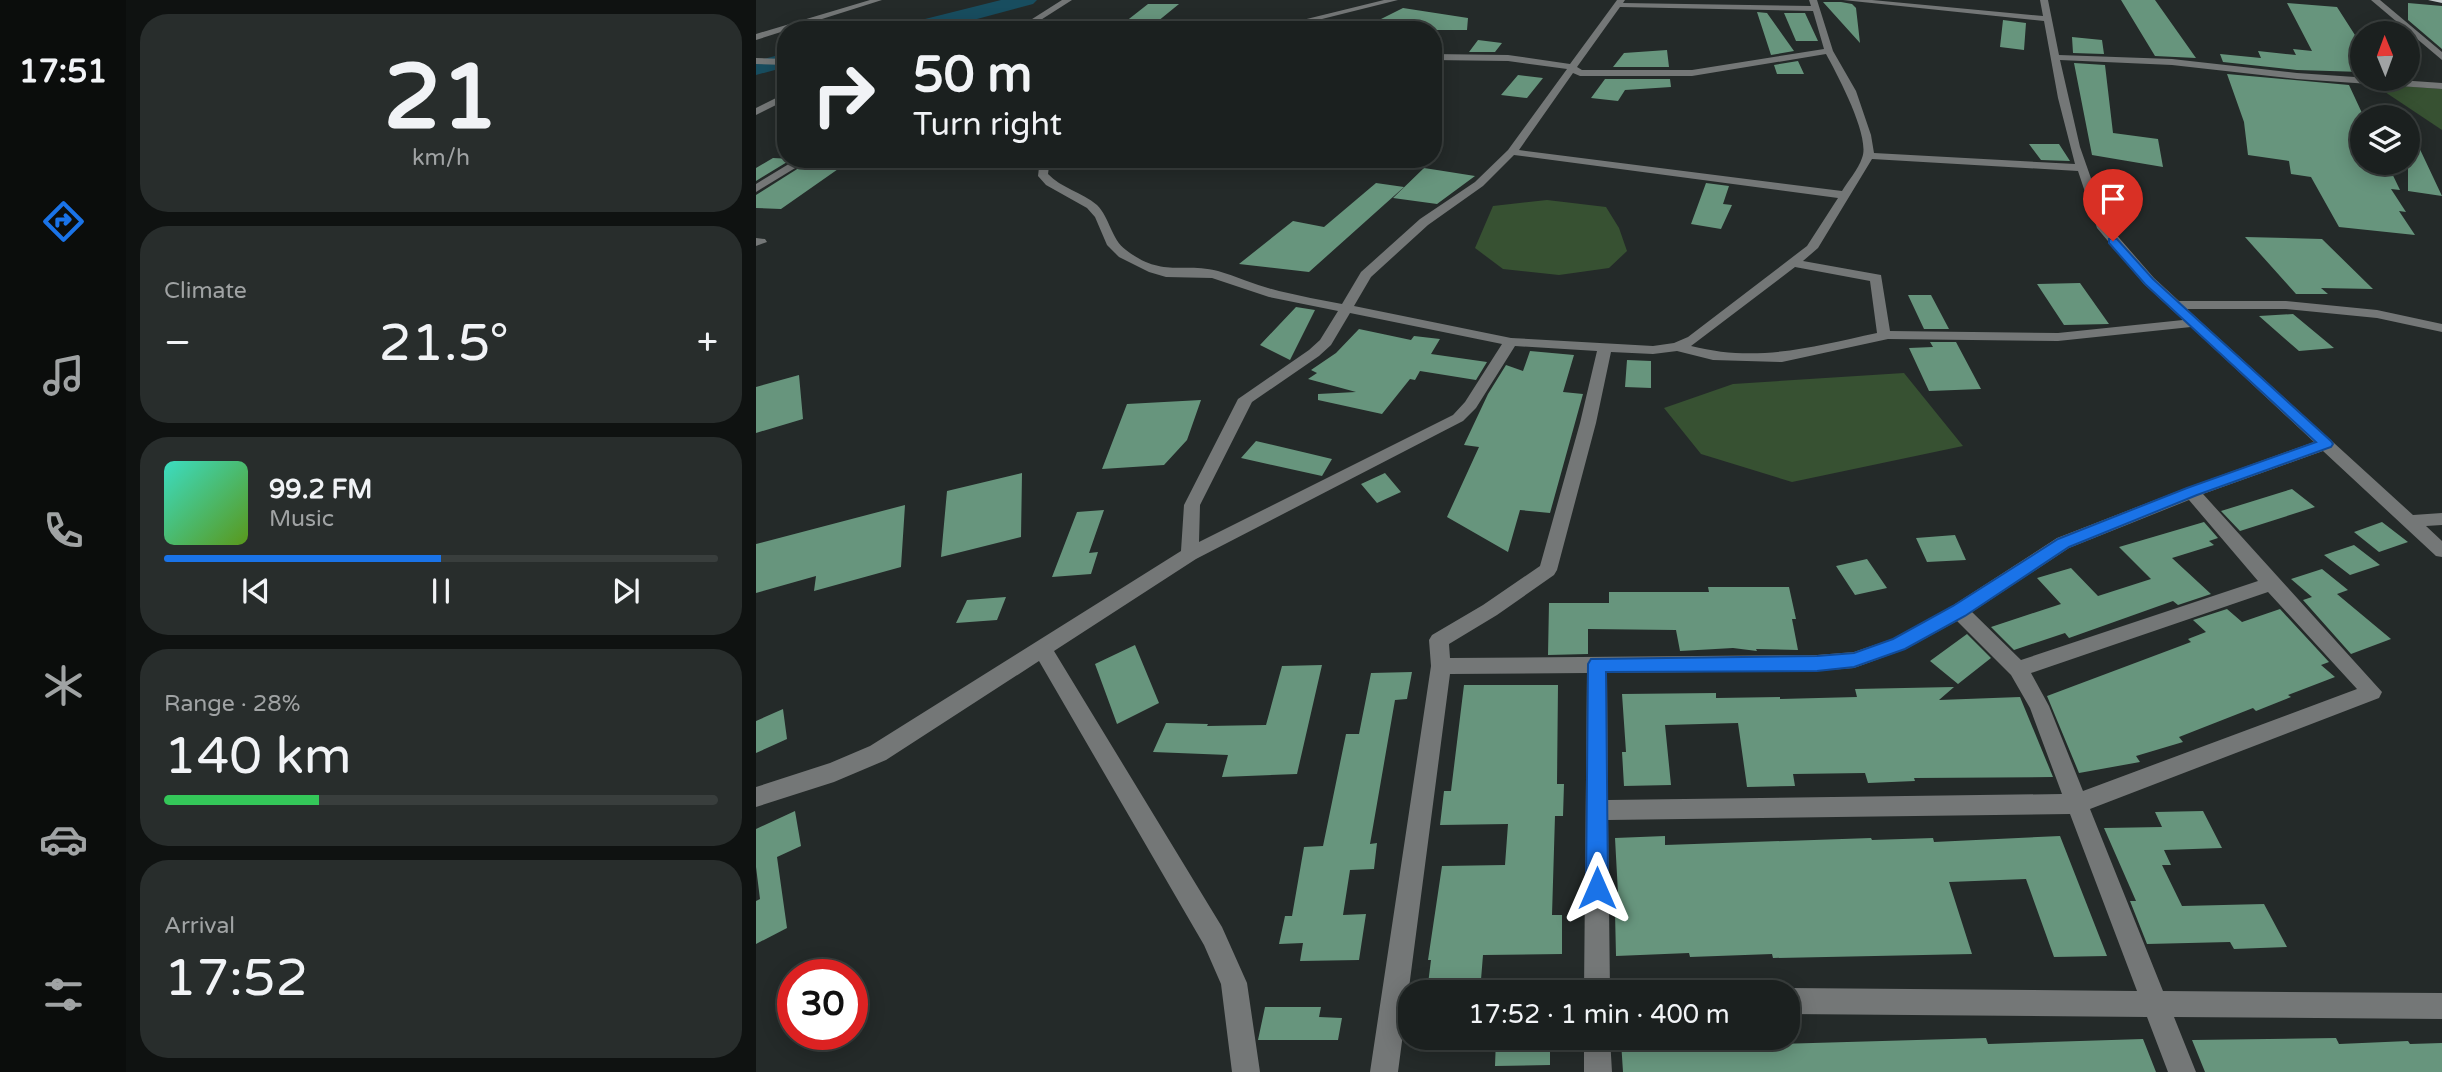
<!DOCTYPE html>
<meta charset="utf-8">
<style>
:root{--surface:#1b201f;--page:#282d2c;--text:#f1f3f6;--muted:#a0a3a4;--line:#393e3d;--accent:#1a73e8}
body{margin:0;font-family:"Varela Round",sans-serif;background:var(--page);color:var(--text);height:100vh;display:flex;flex-direction:column;font-size:26px;white-space:nowrap}
*{box-sizing:border-box;margin:0}
p{font-size:23px;color:var(--muted)}
.icon{flex:none;width:38px;height:38px;fill:none;stroke:currentColor;stroke-width:2;stroke-linecap:round;stroke-linejoin:round}
.map{position:relative;flex:1;overflow:hidden}
.panel{display:flex;flex-direction:column;gap:14px;padding:14px;background:#0f1211;width:630px}
.panel>*{flex:none}
.hud{position:absolute;left:21px;top:21px;width:665px;height:147px;border-radius:28px;box-shadow:0 4px 18px #0003,0 0 0 2px var(--line);background:#1b201f;color:var(--text);overflow:hidden}
.needle{width:46px;rotate:359deg}
.tools{position:absolute;left:1594px;top:21px;display:grid;gap:14px}
.tools a{display:grid;place-items:center;width:70px;height:70px;border-radius:50%;background:var(--surface);box-shadow:0 4px 18px #0003,0 0 0 2px var(--line);font-size:35px}
.speed{position:absolute;left:21px;top:959px;display:flex;gap:14px;font-size:35px;font-weight:700;text-align:center}
.speed>*{display:grid;place-content:center;width:91px;height:91px;border-radius:50%;background:var(--surface);box-shadow:0 4px 18px #0003,0 0 0 2px var(--line);line-height:1}
.speed .limit{border:10px solid #d22;background:#fff;color:#111}
.pin{position:absolute;display:grid;place-items:center;width:60px;height:60px;color:#fff;margin:-72px -30px;border-radius:50% 50% 50% 0;rotate:-45deg;box-shadow:0 0 7px #0007}
.pin .icon{rotate:45deg}
.me{position:absolute;width:77px;margin:-38px;rotate:0deg;stroke-linejoin:round;filter:drop-shadow(0 0 5px #0008)}
.turn{display:flex;align-items:center;gap:24px;height:147px;padding:0 21px;font-size:32px}
.turn .icon{width:91px;height:91px;stroke-width:2.5}
.turn b{display:block;font-size:49px;line-height:60px}
.big{font-size:52px;font-weight:600;line-height:1.1}
.panel .card{flex:1;display:flex;flex-direction:column;justify-content:center;gap:10px;min-width:0;padding:0 24px;border-radius:28px;background:var(--page)}
.panel .dial{align-items:center;gap:0}
.dial b{font-size:91px;line-height:1}
.song{display:flex;align-items:center;gap:21px}
.cover{width:84px;height:84px;border-radius:10px;background:linear-gradient(135deg,hsl(170 70% 55%),hsl(90 70% 35%))}
.played{height:7px;border-radius:4px;background:linear-gradient(90deg,var(--accent) 50%,var(--line) 50%)}
.keys{display:flex;justify-content:space-around;direction:ltr}
.heat{display:flex;justify-content:space-between;align-items:center;font-size:38px;direction:ltr}
.charge{height:10px;border-radius:5px;background:linear-gradient(90deg,#34c759 28%,var(--line) 0)}
.trip{position:absolute;left:642px;top:980px;width:402px;height:70px;border-radius:28px;background:var(--surface);box-shadow:0 4px 18px #0003,0 0 0 2px var(--line);font-weight:600;line-height:70px;text-align:center}
main{display:flex;flex:1;min-height:0}
.tab-bar{display:flex;flex-direction:column;width:126px;justify-content:space-around;align-items:center;background:#0b0d0c;color:var(--muted)}
.tab-bar .icon{width:49px;height:49px}
.tab-bar .active{color:var(--accent)}
.tab-bar b{font-size:32px;color:var(--text)}
.map>svg:first-child{display:block}
.green{fill:#375132}
.lines{fill:none;stroke-linecap:round;stroke-linejoin:round}
.river{fill:#184d5f;fill-rule:evenodd}
.building{fill:#67957d}
.minor{fill:#747777;fill-rule:evenodd}
.major{fill:#bfc5c6;fill-rule:evenodd}
.route{fill:#1a73e8;stroke:#114b97;stroke-width:2}
</style>
<main>
<nav class="tab-bar">
<b>17:51</b>
<svg class="icon active" aria-label="directions" viewBox="0 0 24 24"><path d="M12 3l9 9-9 9-9-9zM9 14v-3h6M13 9l2 2-2 2"/></svg>
<svg class="icon" aria-label="music" viewBox="0 0 24 24"><path d="M9 18V5l10-2v13"/><circle cx="6" cy="18" r="3"/><circle cx="16" cy="16" r="3"/></svg>
<svg class="icon" aria-label="phone" viewBox="0 0 24 24"><path d="M5 4h4l2 5-3 2q2 4 5 5l2-3 5 2v4C11 20 4 13 5 4z"/></svg>
<svg class="icon" aria-label="climate" viewBox="0 0 24 24"><path d="M12 3v18M4 7l16 10M4 17L20 7"/></svg>
<svg class="icon" aria-label="car" viewBox="0 0 24 24"><path d="M5 17H2v-5l4-1 3-4h7l3 4 3 1v5h-3M9 17h6M6 11h13"/><circle cx="7" cy="17" r="2"/><circle cx="17" cy="17" r="2"/></svg>
<svg class="icon" aria-label="filters" viewBox="0 0 24 24"><path d="M4 7h16M4 17h16"/><circle cx="9" cy="7" r="2"/><circle cx="15" cy="17" r="2"/></svg>
</nav>
<section class="panel">
<div class="card dial"><b>21</b><p>km/h</p></div>
<div class="card"><p>Climate</p>
<div class="heat"><a>−</a><b class="big">21.5°</b><a>+</a></div>
</div>
<div class="card">
<div class="song"><i class="cover"></i><div><b>99.2 FM</b><p>Music</p></div></div>
<div class="played"></div>
<div class="keys"><svg class="icon" aria-label="previous" viewBox="0 0 24 24"><path d="M18 5L8 12l10 7zM5 5v14"/></svg><svg class="icon" aria-label="pause" viewBox="0 0 24 24"><path d="M8 5v14M16 5v14"/></svg><svg class="icon" aria-label="next" viewBox="0 0 24 24"><path d="M6 5l10 7-10 7zM19 5v14"/></svg></div>
</div>
<div class="card"><p>Range · 28%</p><b class="big">140 km</b><div class="charge"></div></div>
<div class="card"><p>Arrival</p><b class="big">17:52</b></div>
</section>
<div class="map">
<svg width="1686" height="1072" viewBox="0 0 1686 1072">
<rect width="100%" height="100%" fill="#242a29"/>
<path class="green" d="M 1617,84 L 1686,89 L 1686,130 Z
M 791,200 L 850,207 L 863,228 L 871,251 L 853,268 L 803,275 L 747,269 L 719,248 L 737,206 Z
M 1148,373 L 1207,446 L 1036,482 L 945,454 L 908,408 L 977,384 Z"/>
<g class="lines">
<path class="river" d="M 245,0 L 281,0 L 277,4 L 180,30 L 142,30 L 145,25 Z
M 30,53 L 30,67 L 0,75 L 0,61 Z"/>
</g>
<path class="building" d="M 1365,0 L 1399,0 L 1440,58 L 1399,56 Z
M 1067,2 L 1085,2 L 1096,4 L 1100,8 L 1104,43 Z
M 1531,3 L 1581,7 L 1606,46 L 1606,72 L 1541,70 L 1467,62 L 1464,54 L 1505,58 L 1502,51 L 1540,55 L 1537,49 L 1556,51 Z
M 1652,3 L 1686,6 L 1686,49 L 1652,20 Z
M 392,4 L 423,4 L 396,26 L 364,26 Z
M 647,8 L 712,18 L 711,30 L 650,30 L 617,23 Z
M 1001,12 L 1011,13 L 1038,51 L 1015,55 Z
M 1028,13 L 1049,13 L 1062,41 L 1040,41 Z
M 1247,20 L 1270,23 L 1268,50 L 1244,47 Z
M 1316,37 L 1346,40 L 1348,54 L 1317,53 Z
M 722,40 L 746,43 L 739,52 L 713,52 Z
M 911,50 L 913,67 L 857,67 L 868,53 Z
M 1042,61 L 1048,74 L 1021,74 L 1018,65 Z
M 1318,63 L 1349,65 L 1357,133 L 1402,139 L 1407,167 L 1336,155 Z
M 1471,74 L 1593,85 L 1606,113 L 1606,163 L 1631,163 L 1644,190 L 1635,189 L 1650,212 L 1643,211 L 1659,235 L 1583,227 L 1555,177 L 1535,174 L 1533,161 L 1492,155 L 1488,122 Z
M 762,75 L 787,78 L 771,98 L 745,95 Z
M 849,79 L 914,79 L 915,87 L 869,90 L 862,101 L 835,98 Z
M 1652,124 L 1686,196 L 1652,191 Z
M 1273,144 L 1303,144 L 1314,161 L 1285,160 Z
M 17,158 L 36,159 L 0,181 L 0,168 Z
M 57,159 L 95,160 L 25,209 L 0,208 L 0,195 Z
M 668,168 L 681,170 L 719,176 L 681,204 L 637,198 Z
M 620,183 L 648,187 L 553,272 L 483,264 L 537,221 L 568,227 Z
M 950,183 L 973,186 L 967,204 L 976,205 L 965,229 L 935,224 Z
M 1489,237 L 1566,239 L 1617,289 L 1565,288 L 1572,294 L 1540,294 Z
M 1324,283 L 1353,324 L 1308,325 L 1281,284 Z
M 1152,295 L 1175,295 L 1193,329 L 1168,329 Z
M 540,307 L 559,310 L 534,360 L 504,345 Z
M 1537,314 L 1578,348 L 1543,351 L 1503,316 Z
M 603,329 L 655,340 L 658,336 L 684,339 L 675,354 L 731,362 L 720,380 L 664,371 L 659,380 L 654,379 L 626,414 L 562,400 L 562,394 L 600,392 L 552,379 L 561,373 L 555,370 L 580,353 Z
M 1174,342 L 1200,342 L 1225,389 L 1173,391 L 1153,348 L 1177,347 Z
M 774,351 L 818,355 L 807,392 L 827,394 L 794,513 L 764,510 L 752,552 L 691,517 L 723,447 L 708,445 L 732,394 L 750,365 L 767,371 Z
M 871,360 L 895,361 L 895,388 L 869,387 Z
M 43,375 L 47,419 L 0,433 L 0,387 Z
M 445,400 L 431,440 L 408,465 L 346,469 L 371,404 Z
M 500,441 L 551,453 L 576,459 L 566,476 L 485,458 Z
M 266,473 L 265,537 L 185,557 L 191,491 Z
M 629,473 L 645,492 L 621,503 L 605,484 Z
M 1536,489 L 1559,507 L 1484,531 L 1465,511 Z
M 149,505 L 145,567 L 58,591 L 60,576 L 0,593 L 0,544 Z
M 348,510 L 333,553 L 342,552 L 335,574 L 296,577 L 321,512 Z
M 1448,522 L 1462,538 L 1453,541 L 1458,545 L 1416,558 L 1455,594 L 1422,605 L 1417,601 L 1313,638 L 1309,633 L 1258,650 L 1235,627 L 1305,604 L 1281,578 L 1315,568 L 1342,596 L 1395,579 L 1363,547 Z
M 1626,522 L 1652,542 L 1623,552 L 1598,532 Z
M 1199,535 L 1210,560 L 1171,562 L 1160,538 Z
M 1598,545 L 1624,565 L 1594,575 L 1568,555 Z
M 1111,559 L 1131,588 L 1099,595 L 1080,566 Z
M 1566,569 L 1592,590 L 1581,594 L 1635,639 L 1595,654 L 1547,600 L 1556,597 L 1535,579 Z
M 952,587 L 1033,587 L 1040,619 L 1036,619 L 1042,650 L 1000,649 L 1001,651 L 977,648 L 924,651 L 920,630 L 832,629 L 832,654 L 792,655 L 793,603 L 853,603 L 853,592 L 953,592 Z
M 250,597 L 241,620 L 200,623 L 211,600 Z
M 1471,609 L 1486,622 L 1524,609 L 1573,662 L 1565,665 L 1579,677 L 1532,695 L 1535,697 L 1500,711 L 1497,708 L 1423,737 L 1427,742 L 1380,756 L 1384,762 L 1323,773 L 1291,696 L 1435,642 L 1432,639 L 1450,632 L 1437,620 Z
M 1211,634 L 1235,658 L 1202,684 L 1174,661 Z
M 379,645 L 403,703 L 361,724 L 339,664 Z
M 566,665 L 541,774 L 466,777 L 472,755 L 397,752 L 410,723 L 452,724 L 451,726 L 510,725 L 526,666 Z
M 656,672 L 651,699 L 639,700 L 614,844 L 621,843 L 618,869 L 594,870 L 587,915 L 610,914 L 603,960 L 544,961 L 547,943 L 523,944 L 529,916 L 536,916 L 548,847 L 567,846 L 590,734 L 603,734 L 615,673 Z
M 708,685 L 802,685 L 801,784 L 808,784 L 807,816 L 799,816 L 796,915 L 806,915 L 806,954 L 727,955 L 724,992 L 671,992 L 675,960 L 672,960 L 686,866 L 749,865 L 752,824 L 684,825 L 688,791 L 695,791 Z
M 1198,687 L 1183,700 L 1264,697 L 1297,777 L 1158,778 L 1159,781 L 1112,783 L 1109,773 L 1037,774 L 1039,786 L 991,787 L 982,723 L 909,725 L 915,785 L 868,786 L 866,752 L 870,752 L 866,694 L 960,693 L 960,698 L 1024,697 L 1024,699 L 1101,697 L 1099,689 Z
M 27,709 L 31,739 L 0,753 L 0,721 Z
M 39,811 L 45,846 L 21,857 L 31,928 L 0,944 L 0,901 L 4,899 L 0,867 L 0,829 Z
M 1447,811 L 1466,848 L 1408,850 L 1415,865 L 1406,865 L 1426,906 L 1508,904 L 1531,947 L 1478,949 L 1474,942 L 1391,944 L 1374,901 L 1380,901 L 1348,828 L 1406,827 L 1399,812 Z
M 909,836 L 909,845 L 1115,838 L 1116,840 L 1177,838 L 1178,842 L 1304,836 L 1351,956 L 1298,957 L 1270,879 L 1193,882 L 1216,954 L 1017,958 L 1016,954 L 934,957 L 933,953 L 860,956 L 859,912 L 863,912 L 859,838 Z
M 509,1007 L 565,1007 L 563,1017 L 586,1018 L 582,1040 L 502,1040 Z
M 740,1038 L 794,1038 L 794,1065 L 739,1066 Z
M 1230,1038 L 1232,1044 L 1387,1039 L 1400,1072 L 867,1072 L 865,1041 L 923,1040 L 924,1047 Z
M 1580,1038 L 1583,1044 L 1652,1041 L 1654,1044 L 1686,1043 L 1686,1072 L 1449,1072 L 1436,1040 Z"/>
<g class="lines">
<path class="minor" d="M 114,0 L 126,0 L 0,40 L 0,34 Z
M 306,0 L 316,0 L 269,30 L 259,30 Z
M 628,0 L 642,0 L 522,30 L 506,30 Z
M 861,0 L 869,0 L 867,3 L 1055,6 L 1053,0 L 1061,0 L 1077,51 L 1100,91 L 1115,135 L 1118,153 L 1319,164 L 1302,98 L 1288,21 L 1087,0 L 1116,0 L 1287,16 L 1284,0 L 1292,0 L 1303,55 L 1416,59 L 1541,73 L 1686,83 L 1686,89 L 1541,79 L 1416,65 L 1304,60 L 1324,147 L 1351,224 L 1398,278 L 1423,301 L 1530,301 L 1621,310 L 1686,324 L 1686,332 L 1621,318 L 1530,309 L 1431,309 L 1657,515 L 1686,513 L 1686,525 L 1670,526 L 1686,541 L 1686,557 L 1680,556 L 1567,451 L 1447,494 L 1626,692 L 1623,698 L 1334,809 L 1407,991 L 1686,993 L 1686,1019 L 1418,1017 L 1440,1072 L 1412,1072 L 1391,1017 L 1032,1014 L 1032,992 L 1023,992 L 1032,988 L 1381,991 L 1314,814 L 852,820 L 854,992 L 828,992 L 831,673 L 694,674 L 642,1072 L 614,1072 L 675,666 L 673,640 L 676,635 L 727,605 L 784,566 L 824,423 L 841,351 L 759,346 L 720,408 L 707,421 L 440,559 L 298,651 L 466,927 L 491,983 L 504,1072 L 476,1072 L 465,984 L 448,945 L 283,661 L 130,760 L 78,782 L 0,807 L 0,787 L 74,763 L 114,746 L 425,551 L 428,505 L 482,399 L 553,350 L 564,340 L 582,311 L 513,297 L 456,278 L 410,277 L 393,272 L 363,257 L 351,245 L 339,217 L 331,208 L 290,185 L 282,176 L 284,159 L 294,159 L 292,174 C 305,188 326,192 341,205 C 354,218 355,239 370,250 C 406,278 427,262 462,271 C 482,277 502,286 523,291 C 544,296 565,300 586,304 L 605,272 L 664,219 L 719,182 L 752,150 L 811,69 L 752,61 L 677,60 L 677,54 L 752,55 L 814,64 ZM 864,7 L 1057,11 L 1068,49 L 936,70 L 826,70 L 821,67 ZM 1070,54 C 1081,74 1115,137 1106,158 C 1102,170 1092,181 1086,191 L 763,150 L 817,73 L 824,76 L 936,76 ZM 758,155 L 1082,198 L 1051,246 L 932,337 L 918,343 L 897,346 L 755,338 L 598,306 L 615,277 L 672,225 L 727,186 ZM 1116,159 L 1322,171 L 1341,228 L 1388,284 L 1427,320 L 1302,333 L 1134,331 L 1125,275 L 1047,261 L 1062,248 ZM 1039,267 L 1114,281 L 1121,333 C 1055,347 1002,363 935,346 ZM 594,313 L 746,344 L 709,402 L 697,415 L 443,542 L 444,505 L 496,402 L 563,356 L 575,345 ZM 1435,327 L 1558,442 L 1430,488 L 1301,538 L 1196,606 L 1136,639 L 1098,652 L 1061,655 L 694,658 L 693,644 L 741,615 L 798,575 L 801,570 L 840,423 L 855,352 L 897,354 L 921,351 L 957,360 L 1026,362 L 1132,339 L 1302,341 ZM 1433,500 L 1502,581 L 1265,660 L 1216,612 L 1313,548 ZM 1512,592 L 1601,689 L 1327,791 L 1293,706 L 1275,673 ZM 1201,621 L 1255,675 L 1274,708 L 1306,794 L 852,800 L 851,673 L 1061,671 L 1098,668 L 1150,649 Z
M 1615,0 L 1624,0 L 1686,52 L 1686,60 Z
M 0,58 L 30,59 L 30,65 L 0,64 Z
M 30,93 L 30,100 L 0,115 L 0,108 Z
M 41,159 L 54,159 L 0,192 L 0,184 Z
M 0,238 L 9,239 L 11,242 L 0,246 Z
M 828,1038 L 854,1038 L 856,1072 L 828,1072 Z"/>
<path class="major" d="M 1672,0 L 1686,0 L 1686,3 Z"/>
</g>
<path class="route" d="M 1353,239 L 1361,239 L 1397,279 L 1575,441 L 1577,444 L 1575,447 L 1441,495 L 1313,547 L 1209,616 L 1149,649 L 1098,667 L 1061,671 L 850,672 L 852,888 L 849,896 L 841,899 L 833,896 L 830,888 L 832,664 L 835,659 L 1061,656 L 1098,653 L 1137,639 L 1197,606 L 1302,539 L 1431,488 L 1560,442 L 1389,284 L 1353,243 Z"/>
</svg>
<div class="tools">
<a><svg class="needle" viewBox="-14 -14 28 28"><path d="M0-13l5 13h-10z" fill="#e53935"/><path d="M0 13l5-13h-10z" fill="#a0a3a4"/></svg></a>
<a><svg class="icon" aria-label="layers" viewBox="0 0 24 24"><path d="M12 4l9 5-9 5-9-5zM3 14l9 5 9-5"/></svg></a>
</div>
<div class="speed"><div class="limit">30</div></div>
<div class="pin" style="left:1357px;top:241px;background:#d93025"><svg class="icon" aria-label="arrive" viewBox="0 0 24 24"><path d="M6 21V4h12l-3 4 3 4H6"/></svg></div>
<svg class="me" style="left:841px;top:888px" viewBox="-20 -20 40 40"><path d="M0-17L14 15 0 8-14 15z" fill="#1a73e8" stroke="#fff" stroke-width="4"/></svg>
<div class="trip">17:52 · 1 min · 400 m</div>
<div class="hud">
<div class="turn"><svg class="icon" aria-label="right" viewBox="0 0 24 24"><path d="M7 20v-9h11M14 6l5 5-5 5"/></svg><div><b>50 m</b>Turn right</div></div>
</div>
</div>
</main>
